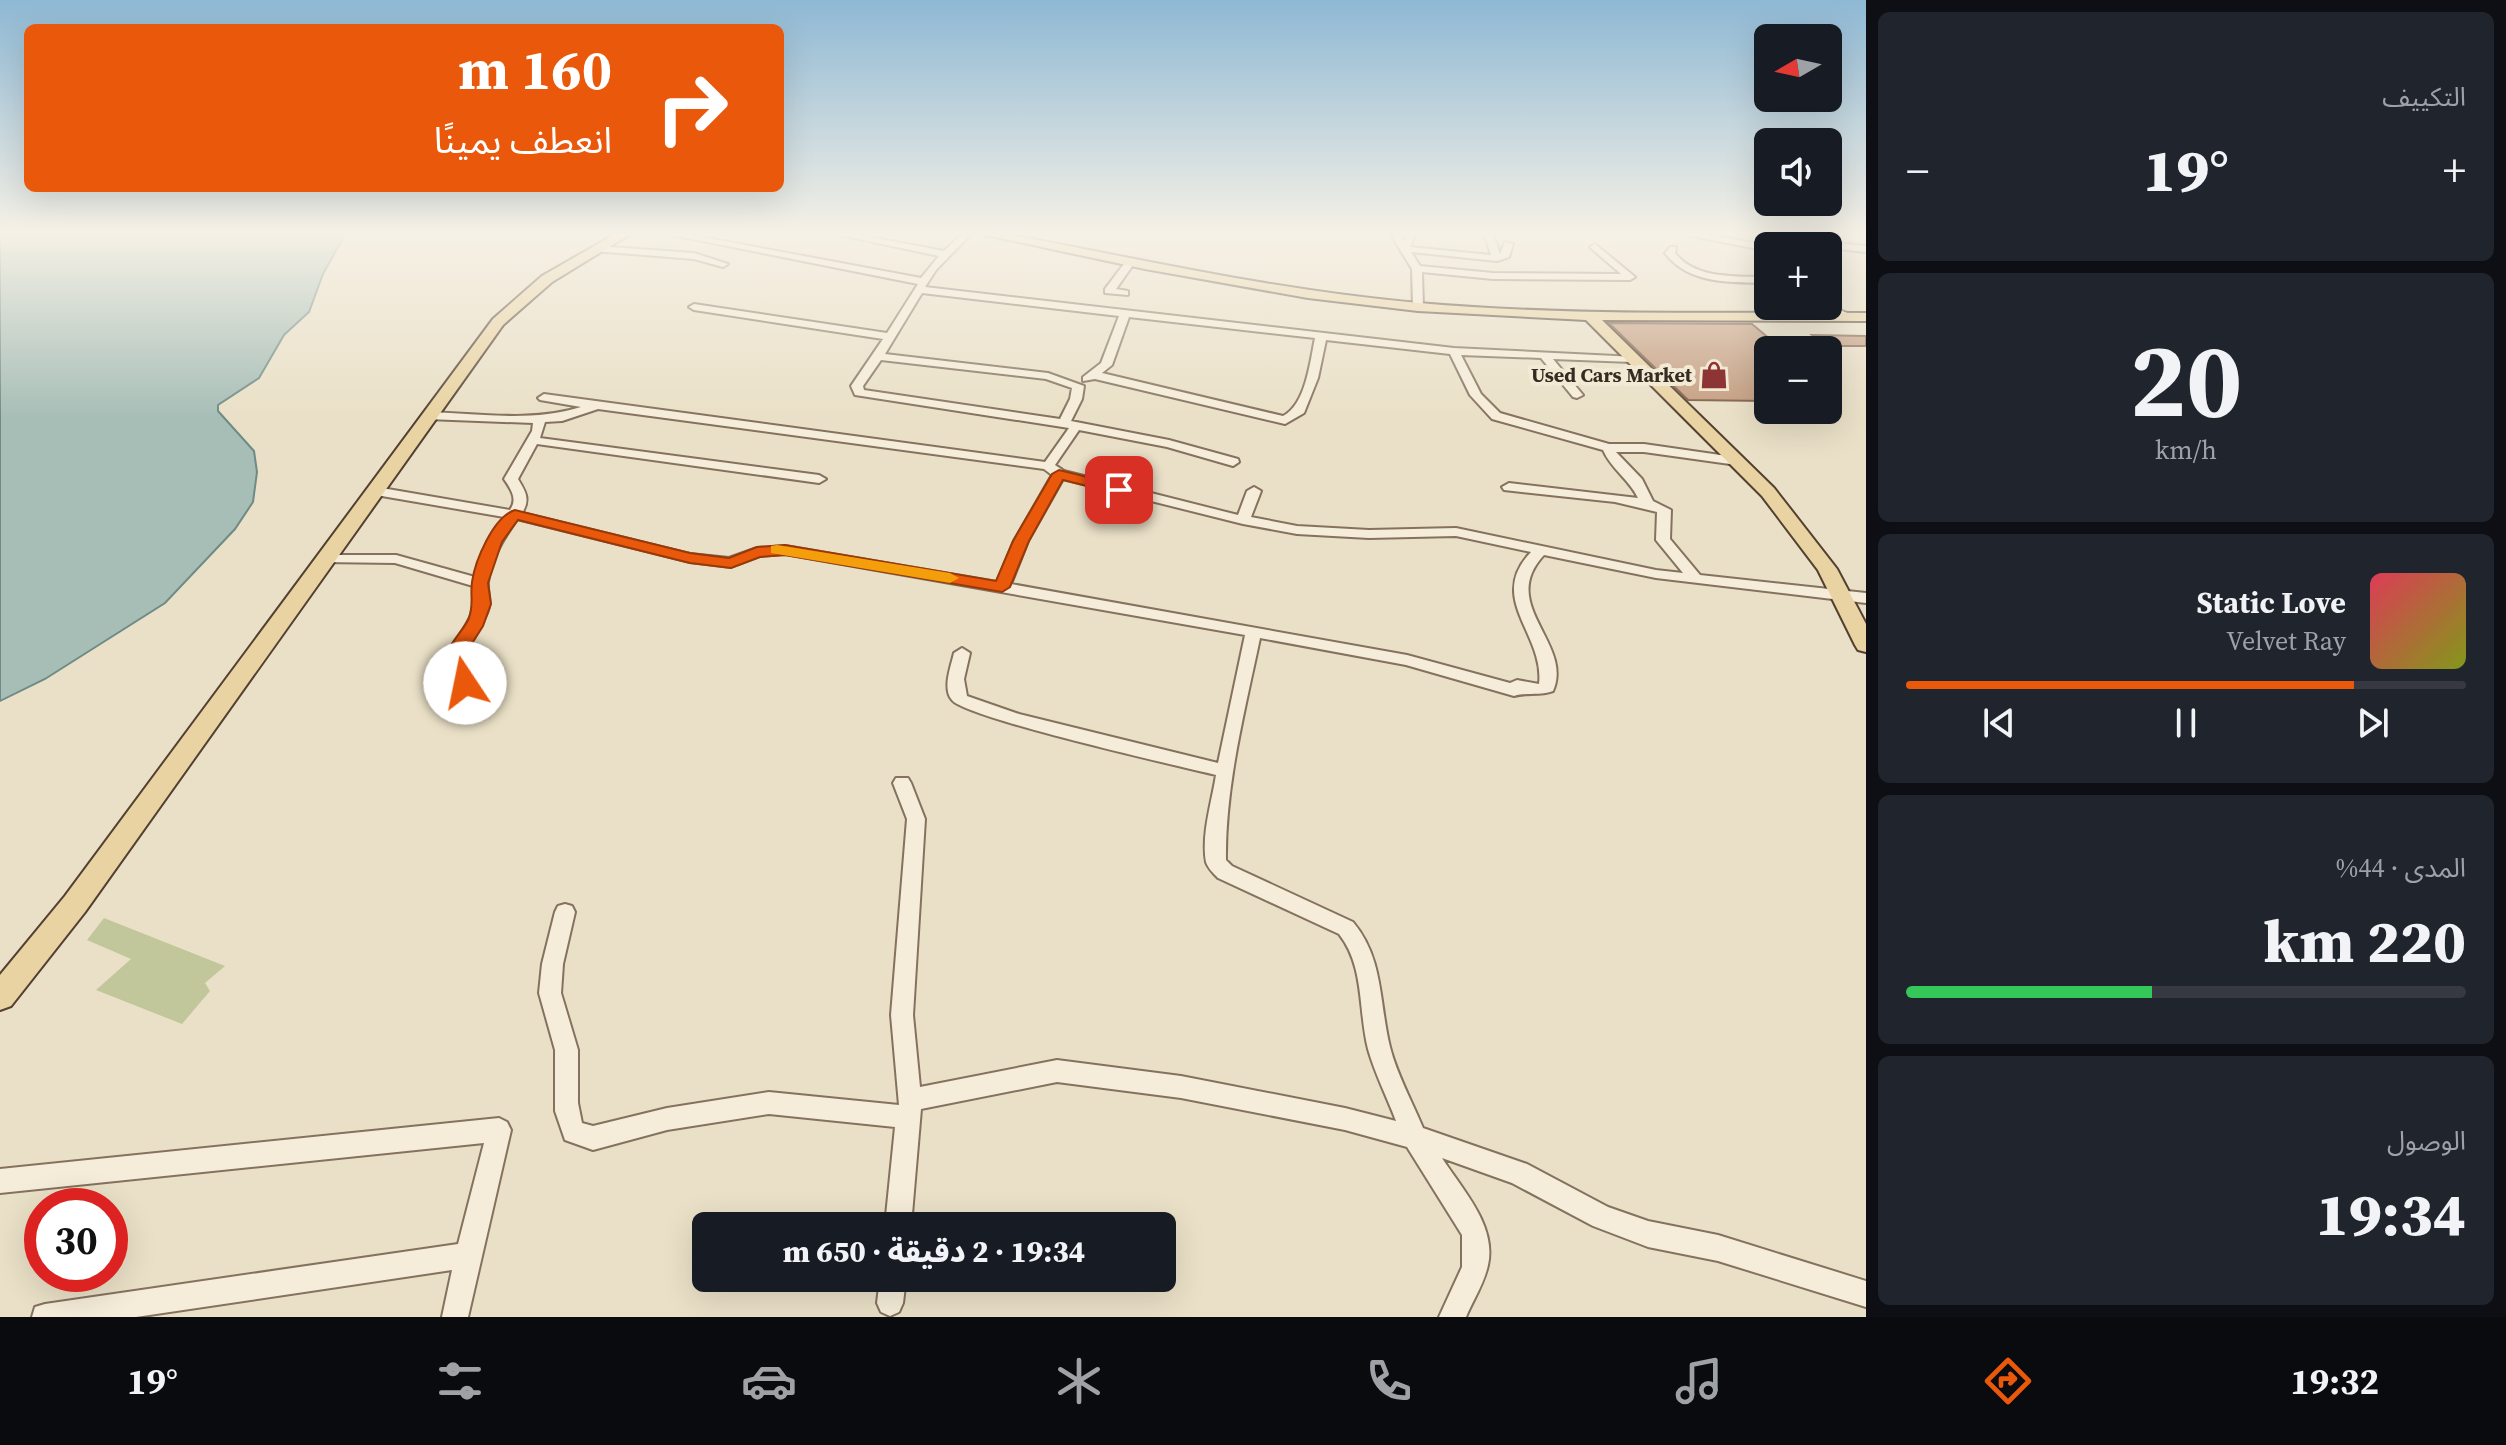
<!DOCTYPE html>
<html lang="ar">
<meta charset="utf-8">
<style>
:root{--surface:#171b24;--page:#20242c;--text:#f1f3f6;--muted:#9ea1a6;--line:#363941;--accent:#ea580c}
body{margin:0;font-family:"Source Serif 4","Noto Sans Arabic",serif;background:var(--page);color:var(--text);direction:rtl;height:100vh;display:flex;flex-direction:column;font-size:30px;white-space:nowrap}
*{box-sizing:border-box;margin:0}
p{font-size:26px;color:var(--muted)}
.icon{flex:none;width:44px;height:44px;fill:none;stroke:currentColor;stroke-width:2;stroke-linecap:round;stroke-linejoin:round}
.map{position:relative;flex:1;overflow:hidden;direction:ltr}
.panel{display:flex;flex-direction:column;gap:12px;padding:12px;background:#0d0f14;width:640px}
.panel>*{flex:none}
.guide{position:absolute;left:24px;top:24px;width:760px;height:168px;border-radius:12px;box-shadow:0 8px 32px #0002;direction:rtl;background:#ea580c;color:#fff;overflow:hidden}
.needle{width:52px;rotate:261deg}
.tools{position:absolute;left:1754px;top:24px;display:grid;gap:16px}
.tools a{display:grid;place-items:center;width:88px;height:88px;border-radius:12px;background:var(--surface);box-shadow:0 8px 32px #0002;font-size:40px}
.speed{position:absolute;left:24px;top:1188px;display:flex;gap:16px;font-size:40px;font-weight:700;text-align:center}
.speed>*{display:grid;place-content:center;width:104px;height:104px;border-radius:50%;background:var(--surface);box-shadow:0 8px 32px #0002;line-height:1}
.speed .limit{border:12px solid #d22;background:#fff;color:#111}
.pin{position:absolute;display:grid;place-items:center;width:68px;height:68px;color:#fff;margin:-34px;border-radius:16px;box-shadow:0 4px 12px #0006}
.me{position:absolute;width:88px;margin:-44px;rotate:349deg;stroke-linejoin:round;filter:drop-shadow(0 0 6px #0008)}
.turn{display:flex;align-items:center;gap:28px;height:168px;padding:0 40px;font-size:36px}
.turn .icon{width:104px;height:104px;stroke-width:2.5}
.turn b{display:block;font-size:56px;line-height:68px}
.big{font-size:60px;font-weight:800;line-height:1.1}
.panel .card{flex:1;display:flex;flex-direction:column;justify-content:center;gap:12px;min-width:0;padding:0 28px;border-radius:12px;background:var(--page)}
.panel .dial{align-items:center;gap:0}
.dial b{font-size:104px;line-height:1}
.song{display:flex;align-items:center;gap:24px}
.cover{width:96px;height:96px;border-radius:12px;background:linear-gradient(135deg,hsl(350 70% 55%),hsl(70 70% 35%))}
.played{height:8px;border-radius:4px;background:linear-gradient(90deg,var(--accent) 80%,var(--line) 80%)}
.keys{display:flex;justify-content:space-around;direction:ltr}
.heat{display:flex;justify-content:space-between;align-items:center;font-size:44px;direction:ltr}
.charge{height:12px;border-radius:6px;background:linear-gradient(90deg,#34c759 44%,var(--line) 0)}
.trip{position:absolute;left:692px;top:1212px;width:484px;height:80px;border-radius:12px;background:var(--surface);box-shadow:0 8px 32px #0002;font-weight:800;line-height:80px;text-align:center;direction:rtl}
.tabs{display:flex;height:128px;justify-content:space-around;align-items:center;background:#090b0e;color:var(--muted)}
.tabs .icon{width:56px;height:56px}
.tabs .on{color:var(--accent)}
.tabs b{font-size:36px;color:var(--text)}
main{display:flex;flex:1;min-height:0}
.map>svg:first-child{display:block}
.green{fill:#c2c79b}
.water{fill:#a7beb7;stroke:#6f8b85;stroke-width:2}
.building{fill:#c49d80;stroke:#805e46;stroke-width:2}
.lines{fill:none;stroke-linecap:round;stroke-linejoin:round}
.minor-casing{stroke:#84725e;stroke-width:4}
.major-casing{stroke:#524132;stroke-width:4}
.minor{fill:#f5edd9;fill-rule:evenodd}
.major{fill:#e9d3a2;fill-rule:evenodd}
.route{fill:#ea580c;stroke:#983908;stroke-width:2}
.slow{fill:#f59e0b}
.labels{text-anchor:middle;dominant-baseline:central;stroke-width:8;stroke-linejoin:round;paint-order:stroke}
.far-poi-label{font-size:20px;font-weight:bold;fill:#352b20;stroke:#f2ead5;text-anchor:end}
</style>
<main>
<section class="panel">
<div class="card"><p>التكييف</p>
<div class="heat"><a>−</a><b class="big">19°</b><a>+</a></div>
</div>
<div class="card dial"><b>20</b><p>km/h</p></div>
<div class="card">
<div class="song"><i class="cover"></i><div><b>Static Love</b><p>Velvet Ray</p></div></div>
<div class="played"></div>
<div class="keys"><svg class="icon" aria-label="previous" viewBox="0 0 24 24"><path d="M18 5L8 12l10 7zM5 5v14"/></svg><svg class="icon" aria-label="pause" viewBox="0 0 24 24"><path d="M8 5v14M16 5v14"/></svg><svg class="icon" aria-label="next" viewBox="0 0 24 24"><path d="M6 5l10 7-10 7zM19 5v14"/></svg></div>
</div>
<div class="card"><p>المدى · 44%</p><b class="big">220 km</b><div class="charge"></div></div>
<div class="card"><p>الوصول</p><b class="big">19:34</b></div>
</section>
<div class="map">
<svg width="1866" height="1317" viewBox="0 0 1866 1317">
<rect width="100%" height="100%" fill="#eae0c7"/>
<path class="green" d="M 104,918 L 225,966 L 205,983 L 210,991 L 182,1024 L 96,990 L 131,959 L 87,940 Z"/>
<path class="water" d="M 0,233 L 346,233 L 323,274 L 309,312 L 284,335 L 259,378 L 218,405 L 218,411 L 254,451 L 257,472 L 253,502 L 235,529 L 165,603 L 45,679 L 0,701 Z"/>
<path class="building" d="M 1609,323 L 1752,324 L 1783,350 L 1768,350 L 1768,401 L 1688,400 Z
M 1812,335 L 1866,336 L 1866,346 L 1826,346 Z"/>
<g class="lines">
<defs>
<path id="minor" d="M 662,233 L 681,233 L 921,278 L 939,256 L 830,233 L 849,233 L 944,251 L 963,233 L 972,233 L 936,270 L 925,287 L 1454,348 L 1636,357 L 1638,359 L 1632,362 L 1553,359 L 1583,395 L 1577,398 L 1573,397 L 1541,358 L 1461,355 L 1481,394 L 1500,413 L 1609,444 L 1644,444 L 1741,458 L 1741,464 L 1737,465 L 1644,452 L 1616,452 L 1642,479 L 1653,501 L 1671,510 L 1670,539 L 1700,575 L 1866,593 L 1866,603 L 1656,578 L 1544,555 C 1497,605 1574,643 1553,691 C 1539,696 1527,692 1514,696 L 1406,665 L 1260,638 C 1245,710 1225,786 1226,860 L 1232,866 L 1353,922 C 1384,959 1379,1003 1390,1047 C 1397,1075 1412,1101 1423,1128 L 1527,1164 L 1608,1207 L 1648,1221 L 1718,1235 L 1866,1281 L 1866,1307 L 1718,1261 L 1648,1247 L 1593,1226 L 1512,1183 L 1442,1158 C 1462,1189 1497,1226 1488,1265 C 1484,1284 1473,1300 1466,1317 L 1439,1317 L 1462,1267 L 1462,1235 L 1407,1147 L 1345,1130 L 1181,1098 L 1057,1082 L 921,1109 L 911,1226 L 885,1226 L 895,1127 L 769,1114 L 667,1130 L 593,1150 L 565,1140 L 555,1111 L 555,1050 L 539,993 L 542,964 L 555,912 L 558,906 L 565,904 L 572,906 L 575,912 L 563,964 L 561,993 L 578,1050 L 578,1103 L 582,1123 L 593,1126 L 667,1108 L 769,1092 L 899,1105 L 891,1015 L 907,819 L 893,783 L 896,778 L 908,778 L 911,783 L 925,819 L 913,1015 L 920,1087 L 1057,1060 L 1181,1076 L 1345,1108 L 1396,1121 C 1387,1097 1375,1074 1368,1049 C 1358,1010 1365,967 1339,934 L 1218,878 C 1213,873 1208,868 1206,862 C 1201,835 1212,801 1216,775 C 1179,766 966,718 952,700 C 942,689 951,666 954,653 L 962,648 L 970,653 L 964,679 L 967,696 L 1019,714 L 1218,763 L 1245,635 L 785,554 L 760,556 L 731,567 L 690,562 L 517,519 C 504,538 490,560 488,582 C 487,591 491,599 489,607 C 484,627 464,644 462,664 C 472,675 476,687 469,701 L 463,703 L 455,697 L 456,680 L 446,665 C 450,633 479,628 473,586 L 395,563 L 321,562 L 319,559 L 321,556 L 326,555 L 396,555 L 475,577 L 487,542 L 504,517 L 376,495 L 369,491 L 376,487 L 510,510 C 518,499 511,489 504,479 L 532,431 L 533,423 L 427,419 L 425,416 L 431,412 C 481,414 534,422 581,407 L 540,400 L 538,398 L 544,394 L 1045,462 L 1069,428 L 855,395 L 851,386 L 883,339 L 694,310 L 689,307 L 694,304 L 887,333 L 918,284 ZM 922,293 L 1119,316 L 1101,363 L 1083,377 L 1083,381 L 1095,379 L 1285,424 L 1304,413 L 1318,378 L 1326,340 L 1450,354 L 1470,395 L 1492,419 L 1603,450 C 1611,469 1629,479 1638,498 L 1509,483 L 1502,487 L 1504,490 L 1615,502 L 1657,512 L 1656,540 L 1683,573 L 1656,570 L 1456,528 L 1369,530 L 1297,526 L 1251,517 L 1261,491 L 1254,487 L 1247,491 L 1238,515 L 1064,471 L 1055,465 L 1079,430 L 1167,447 L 1233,466 L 1239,462 L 1238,459 L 1169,440 L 1071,421 L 1082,399 L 1084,386 L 1048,373 L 885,354 ZM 1129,317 L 1315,338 C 1310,362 1306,404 1283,416 L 1102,373 L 1112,365 ZM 881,360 L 1046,379 L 1072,388 L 1070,399 L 1060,419 L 864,390 L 863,386 ZM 598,409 L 1044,469 L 1052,475 L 1014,541 L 997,582 L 785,546 L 757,548 L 729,558 L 690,554 L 522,513 C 531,499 525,491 518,479 L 537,444 L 819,483 L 826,479 L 819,475 L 540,438 L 545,422 L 562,421 ZM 1063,479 L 1243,524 L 1297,534 L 1369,538 L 1456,536 L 1531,552 C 1486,599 1545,634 1539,684 L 1517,680 L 1510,683 L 1407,655 L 1011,584 L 1028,541 Z
M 1390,233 L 1399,233 L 1404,241 L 1407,233 L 1416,233 L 1410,247 L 1491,255 L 1484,233 L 1493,233 L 1500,254 L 1505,242 L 1513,244 L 1509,257 L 1497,261 L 1411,252 L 1420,266 L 1493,273 L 1621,274 L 1592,249 L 1590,247 L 1595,244 L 1635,277 L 1630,280 L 1493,279 L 1422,272 L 1423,307 L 1418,310 L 1413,307 L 1412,269 Z
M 1677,233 L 1697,233 L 1771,246 L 1768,246 L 1768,251 Z
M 1788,238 L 1866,246 L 1866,252 L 1785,243 L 1783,241 Z
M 597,246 L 694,253 L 728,264 L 723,267 L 694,259 L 594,251 L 592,249 Z
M 1670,247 L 1676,247 L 1675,253 C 1696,280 1737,276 1768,277 L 1768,283 C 1732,282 1689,285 1665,253 Z
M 1130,259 L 1135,262 L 1116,289 L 1128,291 L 1128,295 L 1105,293 L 1105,289 L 1127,260 Z
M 1828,305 L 1852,315 L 1853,317 L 1844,319 L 1816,306 Z
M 499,1118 L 507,1122 L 511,1130 L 468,1317 L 442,1317 L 452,1270 L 136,1317 L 32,1317 L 35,1307 L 45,1304 L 458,1244 L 484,1143 L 0,1193 L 0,1169 Z
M 880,1278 L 906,1278 L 903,1303 L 899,1312 L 890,1316 L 881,1312 L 877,1303 Z"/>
<path id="major" d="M 617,233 L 632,233 L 552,282 L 503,325 L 85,912 L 11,1006 L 0,1010 L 0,975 L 65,896 L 493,319 L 542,276 Z
M 976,233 L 1002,233 C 1140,259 1278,291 1419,303 C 1568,316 1717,312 1866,313 L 1866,321 L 1602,320 L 1774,488 L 1837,569 L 1866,624 L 1866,652 L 1858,650 L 1855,645 L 1818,570 L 1762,496 L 1586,320 L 1418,311 L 1308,298 L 1145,269 Z"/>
</defs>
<use href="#minor" class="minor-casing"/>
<use href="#major" class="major-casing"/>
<use href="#minor" class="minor"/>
<use href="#major" class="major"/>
</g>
<linearGradient id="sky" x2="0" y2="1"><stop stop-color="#8eb8d4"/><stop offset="0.56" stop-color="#f6f1e6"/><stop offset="1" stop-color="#f6f1e6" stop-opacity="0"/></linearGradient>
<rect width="1866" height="417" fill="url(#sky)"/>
<path class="route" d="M 1059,470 L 1124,486 L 1127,490 L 1119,494 L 1063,480 L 1029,541 L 1010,587 L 1002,592 L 785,555 L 760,557 L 731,568 L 690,563 L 518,520 L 502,542 L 488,583 L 491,604 L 483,626 L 464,656 L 463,664 L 475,683 L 472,687 L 459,687 C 455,680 445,669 445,661 C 446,646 463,632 469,618 C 474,604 470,595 472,582 C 475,561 493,517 515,510 L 690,553 L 729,558 L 757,547 L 785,545 L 996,581 L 1013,541 L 1052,474 Z"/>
<path class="slow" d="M 777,545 L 950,573 L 959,578 L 950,583 L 771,553 L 771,546 Z"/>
<defs>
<symbol id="shop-bare" viewBox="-9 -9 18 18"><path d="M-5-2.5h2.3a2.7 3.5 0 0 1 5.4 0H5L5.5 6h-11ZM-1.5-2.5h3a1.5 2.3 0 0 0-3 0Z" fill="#8d3434" stroke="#f2ead5" stroke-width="2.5" paint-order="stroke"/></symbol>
</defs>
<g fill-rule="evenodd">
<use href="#shop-bare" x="1694" y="355" width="40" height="40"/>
</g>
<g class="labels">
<g class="far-poi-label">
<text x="1692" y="375">Used Cars Market</text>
</g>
</g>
</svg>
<div class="tools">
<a><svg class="needle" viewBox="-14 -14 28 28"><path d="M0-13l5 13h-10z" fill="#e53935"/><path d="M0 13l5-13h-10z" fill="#9ea1a6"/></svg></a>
<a><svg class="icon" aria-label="sound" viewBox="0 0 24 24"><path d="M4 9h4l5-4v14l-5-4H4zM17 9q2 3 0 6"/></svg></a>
<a>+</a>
<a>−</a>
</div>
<div class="speed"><div class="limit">30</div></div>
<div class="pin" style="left:1119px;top:490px;background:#d93025"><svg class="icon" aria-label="arrive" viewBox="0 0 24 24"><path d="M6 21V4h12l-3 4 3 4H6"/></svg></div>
<svg class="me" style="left:465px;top:683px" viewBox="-20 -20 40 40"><circle r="19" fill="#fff"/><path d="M0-13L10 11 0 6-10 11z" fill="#ea580c"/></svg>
<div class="trip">19:34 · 2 دقيقة · 650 m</div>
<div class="guide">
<div class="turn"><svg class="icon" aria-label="right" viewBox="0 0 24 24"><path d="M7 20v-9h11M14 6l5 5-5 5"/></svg><div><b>160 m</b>انعطف يمينًا</div></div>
</div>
</div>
</main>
<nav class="tabs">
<b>19:32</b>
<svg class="icon on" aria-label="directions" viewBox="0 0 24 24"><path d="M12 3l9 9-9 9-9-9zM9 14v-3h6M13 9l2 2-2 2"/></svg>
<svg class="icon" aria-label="music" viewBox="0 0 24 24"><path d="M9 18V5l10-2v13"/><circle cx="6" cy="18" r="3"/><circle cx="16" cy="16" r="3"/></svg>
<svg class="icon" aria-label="phone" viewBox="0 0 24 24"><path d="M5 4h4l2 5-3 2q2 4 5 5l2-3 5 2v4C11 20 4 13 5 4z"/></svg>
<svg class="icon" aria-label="climate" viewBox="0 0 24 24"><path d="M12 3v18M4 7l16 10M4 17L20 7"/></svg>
<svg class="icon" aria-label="car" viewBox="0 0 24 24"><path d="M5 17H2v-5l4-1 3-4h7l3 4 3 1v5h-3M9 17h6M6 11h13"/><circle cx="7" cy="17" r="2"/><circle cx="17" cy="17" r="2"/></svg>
<svg class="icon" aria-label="filters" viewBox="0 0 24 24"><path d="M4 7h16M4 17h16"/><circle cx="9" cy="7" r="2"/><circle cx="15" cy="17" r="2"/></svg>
<b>19°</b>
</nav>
